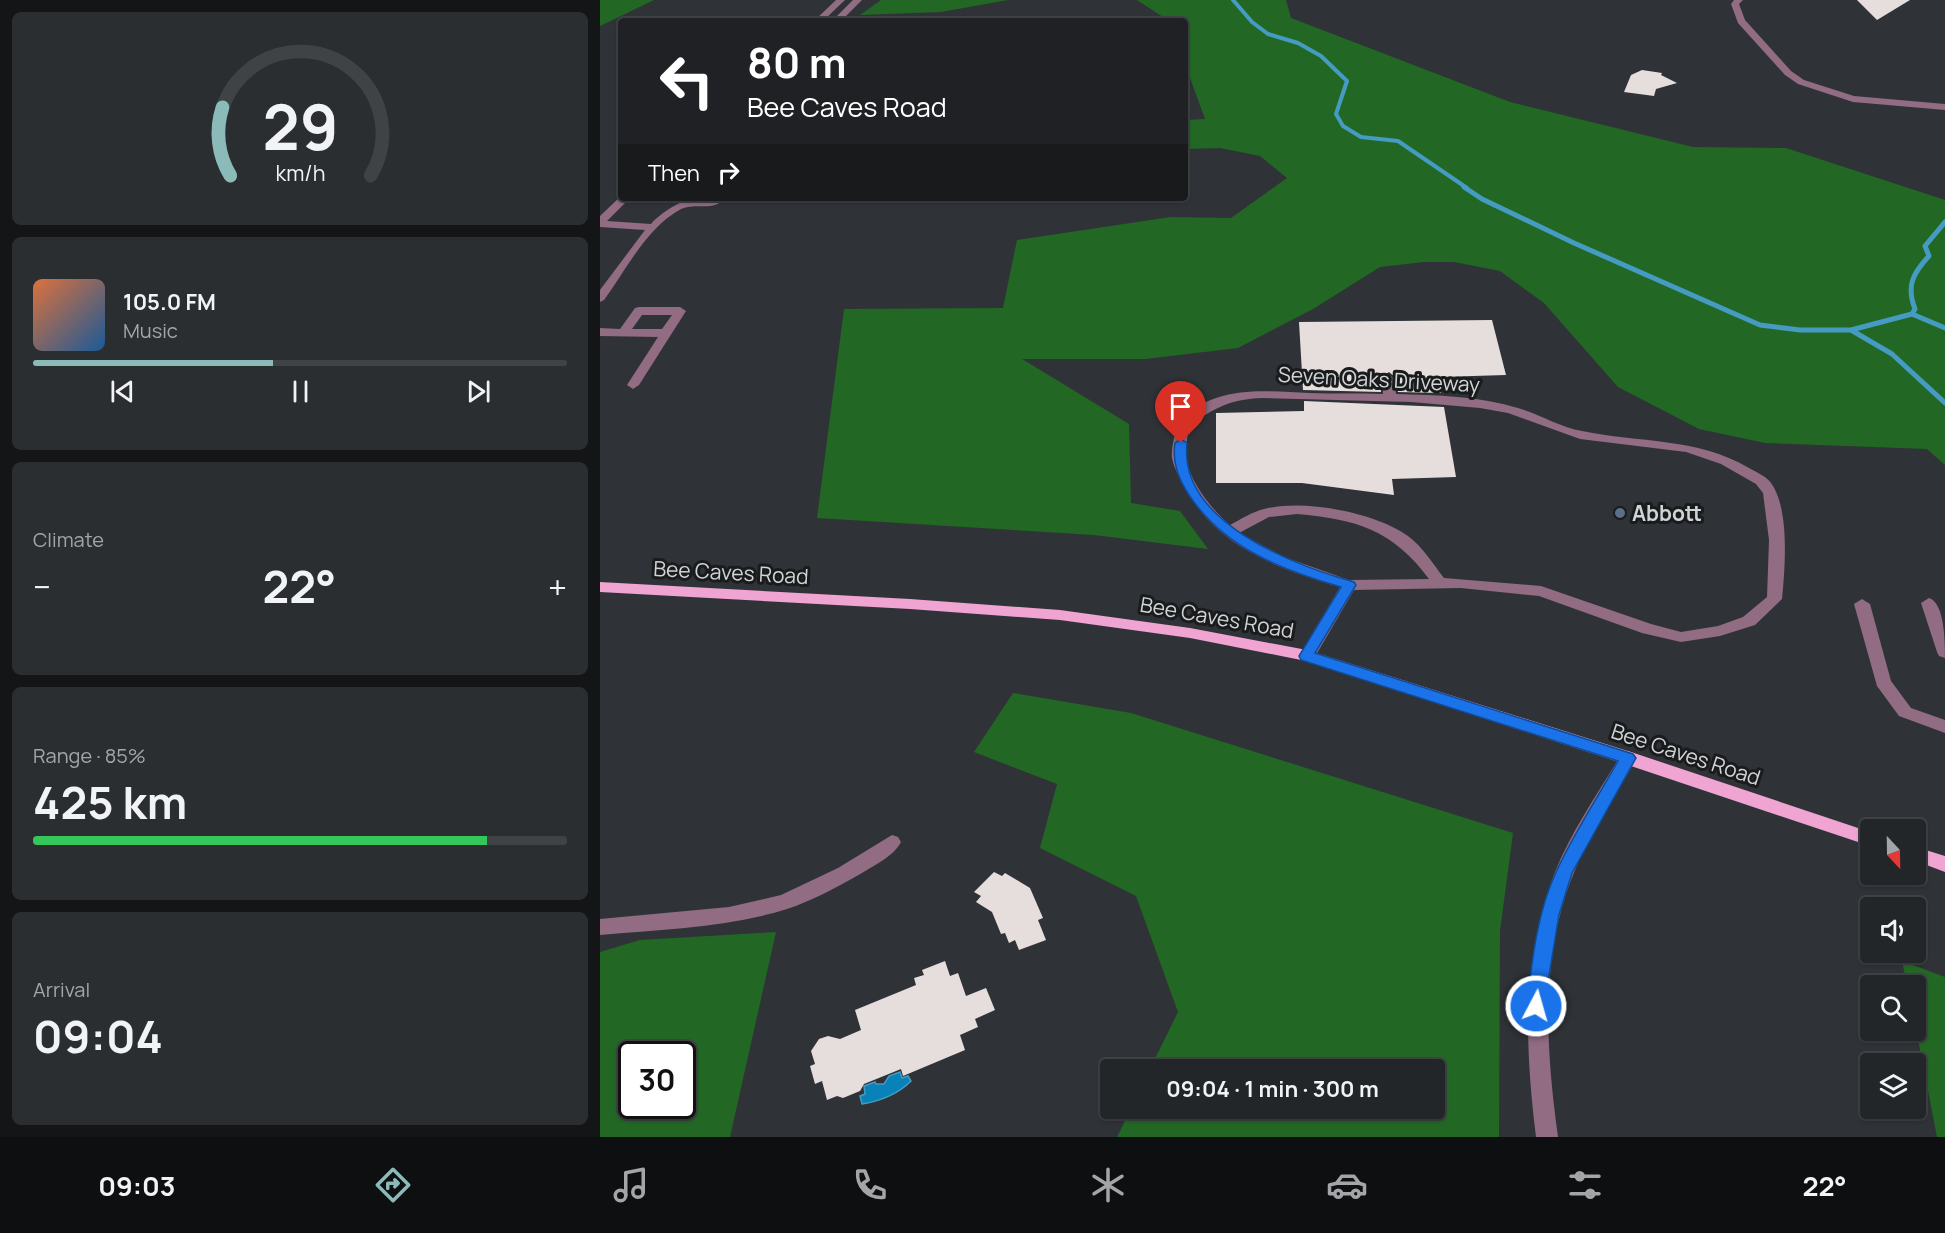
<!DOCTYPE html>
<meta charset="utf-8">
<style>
:root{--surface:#232629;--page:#2b2e31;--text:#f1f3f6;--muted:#a3a5a8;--line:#404346;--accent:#8bbbb9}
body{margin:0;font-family:Manrope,sans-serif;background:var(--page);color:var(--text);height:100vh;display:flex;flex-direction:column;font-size:22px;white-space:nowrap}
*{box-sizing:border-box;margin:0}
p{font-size:20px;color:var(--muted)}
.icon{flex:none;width:33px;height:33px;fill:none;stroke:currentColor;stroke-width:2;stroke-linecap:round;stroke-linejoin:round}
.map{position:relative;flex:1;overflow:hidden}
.sheet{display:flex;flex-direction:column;gap:12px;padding:12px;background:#131517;width:600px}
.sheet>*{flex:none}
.hud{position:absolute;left:18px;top:18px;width:570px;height:183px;border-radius:6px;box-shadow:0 2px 4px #0004,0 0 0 2px var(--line);background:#202124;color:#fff;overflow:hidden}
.needle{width:39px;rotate:158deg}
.fabs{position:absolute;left:1260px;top:819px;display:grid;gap:12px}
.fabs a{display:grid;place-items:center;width:66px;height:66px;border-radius:6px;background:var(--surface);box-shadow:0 2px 4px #0004,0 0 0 2px var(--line);font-size:30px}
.speed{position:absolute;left:18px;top:1041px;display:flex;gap:12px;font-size:30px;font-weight:700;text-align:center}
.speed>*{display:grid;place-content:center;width:78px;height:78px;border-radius:50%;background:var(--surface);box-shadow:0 2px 4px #0004,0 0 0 2px var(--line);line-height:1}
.speed .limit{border:3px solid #111;border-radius:9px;background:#fff;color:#111}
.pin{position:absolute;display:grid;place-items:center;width:51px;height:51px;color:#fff;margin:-62px -26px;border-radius:50% 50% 50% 0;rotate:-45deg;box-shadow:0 0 6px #0007}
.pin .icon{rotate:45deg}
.me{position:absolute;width:66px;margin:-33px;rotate:6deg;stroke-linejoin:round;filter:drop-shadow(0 0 4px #0008)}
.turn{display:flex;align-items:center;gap:21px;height:126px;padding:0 30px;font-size:27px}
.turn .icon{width:78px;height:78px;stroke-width:2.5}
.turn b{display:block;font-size:42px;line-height:51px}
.then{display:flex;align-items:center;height:57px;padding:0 30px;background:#0003;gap:12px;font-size:22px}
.big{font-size:45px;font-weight:700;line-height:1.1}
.sheet .tile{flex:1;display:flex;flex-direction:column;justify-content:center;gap:9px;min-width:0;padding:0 21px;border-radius:9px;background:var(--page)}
.sheet .dial{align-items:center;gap:0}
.dial svg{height:156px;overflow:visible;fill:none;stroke:var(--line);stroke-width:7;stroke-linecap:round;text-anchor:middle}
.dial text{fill:var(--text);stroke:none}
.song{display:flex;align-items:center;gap:18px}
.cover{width:72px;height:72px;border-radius:9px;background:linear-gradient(135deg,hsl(20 70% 55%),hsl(210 70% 35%))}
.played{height:6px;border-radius:3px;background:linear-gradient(90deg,var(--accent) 45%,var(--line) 45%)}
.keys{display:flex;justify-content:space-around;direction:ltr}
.heat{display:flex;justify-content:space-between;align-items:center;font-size:33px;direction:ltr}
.charge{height:9px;border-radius:4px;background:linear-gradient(90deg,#34c759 85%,var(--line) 0)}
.trip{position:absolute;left:500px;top:1059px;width:345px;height:60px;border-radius:6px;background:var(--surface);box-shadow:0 2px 4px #0004,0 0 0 2px var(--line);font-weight:700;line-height:60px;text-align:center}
.tab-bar{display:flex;height:96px;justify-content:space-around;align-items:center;background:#0e0f10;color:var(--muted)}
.tab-bar .icon{width:42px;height:42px}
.tab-bar .selected{color:var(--accent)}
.tab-bar b{font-size:27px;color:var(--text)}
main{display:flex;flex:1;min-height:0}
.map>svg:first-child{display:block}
.green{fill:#226824;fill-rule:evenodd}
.water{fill:#0982b9;stroke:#459bc2;stroke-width:1.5}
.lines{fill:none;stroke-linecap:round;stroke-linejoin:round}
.stream-far1{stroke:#459bc2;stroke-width:4}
.stream{stroke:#459bc2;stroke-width:5}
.building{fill:#e6dedd}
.minor{fill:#916c82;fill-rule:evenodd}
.major{fill:#f0a4d1;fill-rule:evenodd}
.route{fill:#1a73e8;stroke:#114b97;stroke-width:1.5}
.service-dot{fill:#5c6f8a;stroke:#191b1c;stroke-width:2}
.labels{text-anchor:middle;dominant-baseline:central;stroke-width:6;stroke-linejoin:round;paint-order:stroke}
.street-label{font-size:21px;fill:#d1d4d6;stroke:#191b1c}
.poi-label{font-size:21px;font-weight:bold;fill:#d1d4d6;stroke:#191b1c;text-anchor:start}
</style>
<main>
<section class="sheet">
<div class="tile dial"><svg viewBox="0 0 100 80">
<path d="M14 69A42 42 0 1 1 86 69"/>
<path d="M14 69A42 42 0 0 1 10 34" stroke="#8bbbb9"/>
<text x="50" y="56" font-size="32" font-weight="700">29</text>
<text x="50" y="72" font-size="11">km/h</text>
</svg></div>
<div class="tile">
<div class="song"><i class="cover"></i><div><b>105.0 FM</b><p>Music</p></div></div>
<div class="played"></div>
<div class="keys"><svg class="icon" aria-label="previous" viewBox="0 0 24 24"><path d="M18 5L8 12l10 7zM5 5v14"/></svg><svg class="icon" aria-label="pause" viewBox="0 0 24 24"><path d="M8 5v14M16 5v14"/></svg><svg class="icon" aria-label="next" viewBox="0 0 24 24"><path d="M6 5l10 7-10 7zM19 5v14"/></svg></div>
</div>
<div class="tile"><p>Climate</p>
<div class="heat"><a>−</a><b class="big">22°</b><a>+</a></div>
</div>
<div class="tile"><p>Range · 85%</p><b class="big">425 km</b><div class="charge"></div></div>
<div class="tile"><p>Arrival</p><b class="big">09:04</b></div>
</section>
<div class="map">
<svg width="1345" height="1137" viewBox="0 0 1345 1137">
<rect width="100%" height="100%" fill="#2f3337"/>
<path class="green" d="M 0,0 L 54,0 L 0,26 Z
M 281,0 L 408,0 L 341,12 L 260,15 Z
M 537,0 L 686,0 L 691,18 L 910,102 L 1093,147 L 1186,148 L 1345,200 L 1345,465 L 1327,449 L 1165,443 L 1099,429 L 1018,387 L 944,303 L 900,271 L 854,262 L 824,262 L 780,267 L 713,309 L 638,348 L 545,359 L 422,359 L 529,424 L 531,503 L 580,511 L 608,549 L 494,535 L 217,518 L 244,309 L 403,308 L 417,240 L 571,217 L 631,218 L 687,178 L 660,156 L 620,148 L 585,149 L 585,120 L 605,119 L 585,64 L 585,21 L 569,21 Z
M 413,693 L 531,713 L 913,833 L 900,931 L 899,1137 L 517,1137 L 531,1109 L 834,1108 L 834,1070 L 550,1069 L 578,1012 L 536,896 L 440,848 L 457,784 L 374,752 Z
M 176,932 L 130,1137 L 0,1137 L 0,952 L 40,940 ZM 82,1054 L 82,1106 L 32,1106 L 32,1054 Z
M 1302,961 L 1345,977 L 1345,1137 L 1337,1137 L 1316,1029 L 1316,986 L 1307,985 Z"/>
<path class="water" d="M 300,1072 L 302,1078 L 308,1076 L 311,1081 C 297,1095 281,1101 262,1104 L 260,1096 L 265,1094 L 264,1086 L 275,1082 L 276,1084 L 284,1084 L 289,1076 Z"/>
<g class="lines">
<path class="stream-far1" d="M 633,0 L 652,22 L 668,34 L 698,43 L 721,56 L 747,81 L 736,114 L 743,126 L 761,137 L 798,141 L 867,188"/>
<path class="stream" d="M 864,187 L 882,199 L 974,243 L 1160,325 L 1200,330 L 1251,330 L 1292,354 L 1345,403
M 1312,314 L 1345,328
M 1251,330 L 1312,314 L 1315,309 C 1306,286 1313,273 1329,256 L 1325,246 L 1345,222"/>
</g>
<path class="building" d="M 1257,0 L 1310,0 L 1277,20 Z
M 1042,70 L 1062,73 L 1061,75 L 1077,83 L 1056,89 L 1054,96 L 1024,92 L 1031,75 Z
M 892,320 L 906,375 L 839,377 L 841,393 L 798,392 L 796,378 L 789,372 L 780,378 L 781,392 L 703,390 L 699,322 Z
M 704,401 L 844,407 L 856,477 L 792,479 L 794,495 L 702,483 L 616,483 L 616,413 L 704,411 Z
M 394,872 L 402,876 L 405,873 L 430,888 L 443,918 L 438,920 L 446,940 L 419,950 L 415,940 L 409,943 L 405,933 L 401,934 L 392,912 L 376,902 L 381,896 L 374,892 Z
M 345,961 L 350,976 L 358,973 L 366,996 L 386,988 L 395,1010 L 375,1019 L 378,1027 L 360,1035 L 365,1050 L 303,1076 L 301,1069 L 264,1084 L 260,1091 L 243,1098 L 237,1096 L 227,1100 L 222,1081 L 215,1084 L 210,1066 L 215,1064 L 211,1051 L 219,1039 L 228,1036 L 240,1039 L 261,1030 L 255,1010 L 316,985 L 314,978 L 324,975 L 322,970 Z"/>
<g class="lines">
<path class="minor" d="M 236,0 L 245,0 L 223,21 L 214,21 Z
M 253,0 L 262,0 L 241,21 L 232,21 Z
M 1134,0 L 1143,0 L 1139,4 L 1145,20 L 1191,71 L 1204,80 L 1254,96 L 1345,104 L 1345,110 L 1253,102 L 1198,84 L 1185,75 L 1138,23 L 1131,4 Z
M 21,196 L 21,198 L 30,198 L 7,221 L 51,224 C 65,208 102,187 121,202 C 111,210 94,203 81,209 C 47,227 26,270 4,300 L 0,302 L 0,290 L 45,230 L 0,227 L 0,216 Z
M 39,307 L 80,307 L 86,311 L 39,385 L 33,389 L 27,385 L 58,337 L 0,336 L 0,328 L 20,329 L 35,308 ZM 42,315 L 72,315 L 62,329 L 32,329 Z
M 788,374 L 794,378 L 796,394 C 836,395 879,396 918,408 C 939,414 960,427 982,431 C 1039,443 1096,437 1149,468 C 1156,472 1166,476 1171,483 C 1190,509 1185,568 1182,599 L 1155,625 L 1120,636 L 1081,642 L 1042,633 L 939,596 L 861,588 L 754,590 L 713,660 L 701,660 L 699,656 L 740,587 C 679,569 617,547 585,488 C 580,479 574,468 572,458 C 571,448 575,436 576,426 C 610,384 662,391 709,393 C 734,394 759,393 783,394 L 782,378 ZM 662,398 L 811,402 L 880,408 L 908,413 L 980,439 L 1086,452 L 1121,464 L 1156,484 L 1163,493 L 1169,540 L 1167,597 L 1143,617 L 1118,626 L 1081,632 L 1051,624 L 941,586 L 844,578 C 833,564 823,547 808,536 C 774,512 704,499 664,509 C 652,512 641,519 630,525 C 613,511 587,479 586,455 C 585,446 588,436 589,427 C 612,408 632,399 662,398 ZM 697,514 C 756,519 793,530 829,579 L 749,580 L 684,557 L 639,533 L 669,517 Z
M 1329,598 C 1345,603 1345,643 1345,658 L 1339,656 L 1337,652 L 1321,603 Z
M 1262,599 L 1270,604 L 1291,681 L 1311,708 L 1345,720 L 1345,733 L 1299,716 L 1277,686 L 1254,604 Z
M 1028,751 L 1034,753 L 1037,758 C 1016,795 991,831 975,870 C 939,956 946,1048 958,1137 L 936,1137 C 925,1047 921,958 955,872 C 972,830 999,792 1022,753 Z
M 292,835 L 298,837 L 301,842 C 294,856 275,865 262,873 C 239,886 212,901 187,909 C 127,928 62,929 0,935 L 0,919 L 129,907 L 181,895 L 238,868 Z"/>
<path class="major" d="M 0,582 L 310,599 L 460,610 L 590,628 L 707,650 L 1034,753 L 1270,832 L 1270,846 L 1022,763 L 706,661 L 590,638 L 460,620 L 310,609 L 0,592 Z
M 1316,847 L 1345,856 L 1345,872 L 1316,861 Z"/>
</g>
<path class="route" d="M 581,439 L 587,443 C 578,522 694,565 754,582 L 756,585 L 715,653 L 1033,754 L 1036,758 L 972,873 L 959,915 L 943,1012 L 936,1014 L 930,1012 L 927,1006 C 932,960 937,912 957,870 C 974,833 998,797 1018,761 L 701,660 L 699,656 L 741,587 C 682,570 624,548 589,495 C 578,478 572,462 575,443 Z"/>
<circle class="service-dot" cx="1020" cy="513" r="6"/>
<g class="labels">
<g class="street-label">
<text transform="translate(779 379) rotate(3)">Seven Oaks Driveway</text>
<text transform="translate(131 572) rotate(3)">Bee Caves Road</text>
<text transform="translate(617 617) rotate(10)">Bee Caves Road</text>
<text transform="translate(1086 754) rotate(18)">Bee Caves Road</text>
</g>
<g class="poi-label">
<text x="1032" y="513">Abbott</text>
</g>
</g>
</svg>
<div class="fabs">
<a><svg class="needle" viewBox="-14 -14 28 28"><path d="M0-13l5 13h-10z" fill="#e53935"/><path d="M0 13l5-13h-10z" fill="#a3a5a8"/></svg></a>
<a><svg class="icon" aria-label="sound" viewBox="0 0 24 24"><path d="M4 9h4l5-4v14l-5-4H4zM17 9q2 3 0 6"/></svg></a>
<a><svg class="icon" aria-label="search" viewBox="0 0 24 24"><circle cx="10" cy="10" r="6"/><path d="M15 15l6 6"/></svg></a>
<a><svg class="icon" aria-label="layers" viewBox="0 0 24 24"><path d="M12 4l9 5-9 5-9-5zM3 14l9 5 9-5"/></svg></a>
</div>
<div class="speed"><div class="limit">30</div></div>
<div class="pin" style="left:581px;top:443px;background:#d93025"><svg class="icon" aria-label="arrive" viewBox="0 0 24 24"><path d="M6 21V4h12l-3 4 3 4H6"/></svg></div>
<svg class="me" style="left:936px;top:1006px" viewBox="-20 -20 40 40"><circle r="17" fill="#1a73e8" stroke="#fff" stroke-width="3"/><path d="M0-11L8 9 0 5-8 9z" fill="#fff"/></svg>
<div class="trip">09:04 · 1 min · 300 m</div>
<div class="hud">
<div class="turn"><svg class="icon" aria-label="left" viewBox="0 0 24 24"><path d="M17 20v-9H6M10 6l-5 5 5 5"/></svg><div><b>80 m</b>Bee Caves Road</div></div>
<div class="then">Then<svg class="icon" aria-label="right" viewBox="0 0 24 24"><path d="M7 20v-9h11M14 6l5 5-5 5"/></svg></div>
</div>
</div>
</main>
<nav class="tab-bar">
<b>09:03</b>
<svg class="icon selected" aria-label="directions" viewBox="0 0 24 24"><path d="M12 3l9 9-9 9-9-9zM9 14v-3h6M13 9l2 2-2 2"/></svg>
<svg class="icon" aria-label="music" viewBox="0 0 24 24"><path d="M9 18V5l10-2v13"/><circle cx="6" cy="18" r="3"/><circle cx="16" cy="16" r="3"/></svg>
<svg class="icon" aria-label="phone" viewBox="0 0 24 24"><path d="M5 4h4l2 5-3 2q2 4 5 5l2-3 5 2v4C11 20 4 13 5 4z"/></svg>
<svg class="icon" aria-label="climate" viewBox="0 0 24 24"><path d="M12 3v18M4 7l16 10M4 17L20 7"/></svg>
<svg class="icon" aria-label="car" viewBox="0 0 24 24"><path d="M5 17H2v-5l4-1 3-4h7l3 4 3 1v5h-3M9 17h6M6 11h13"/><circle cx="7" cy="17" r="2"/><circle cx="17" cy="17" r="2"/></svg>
<svg class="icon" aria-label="filters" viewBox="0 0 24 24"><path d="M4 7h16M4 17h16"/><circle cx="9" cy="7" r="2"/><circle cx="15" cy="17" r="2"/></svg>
<b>22°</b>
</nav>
